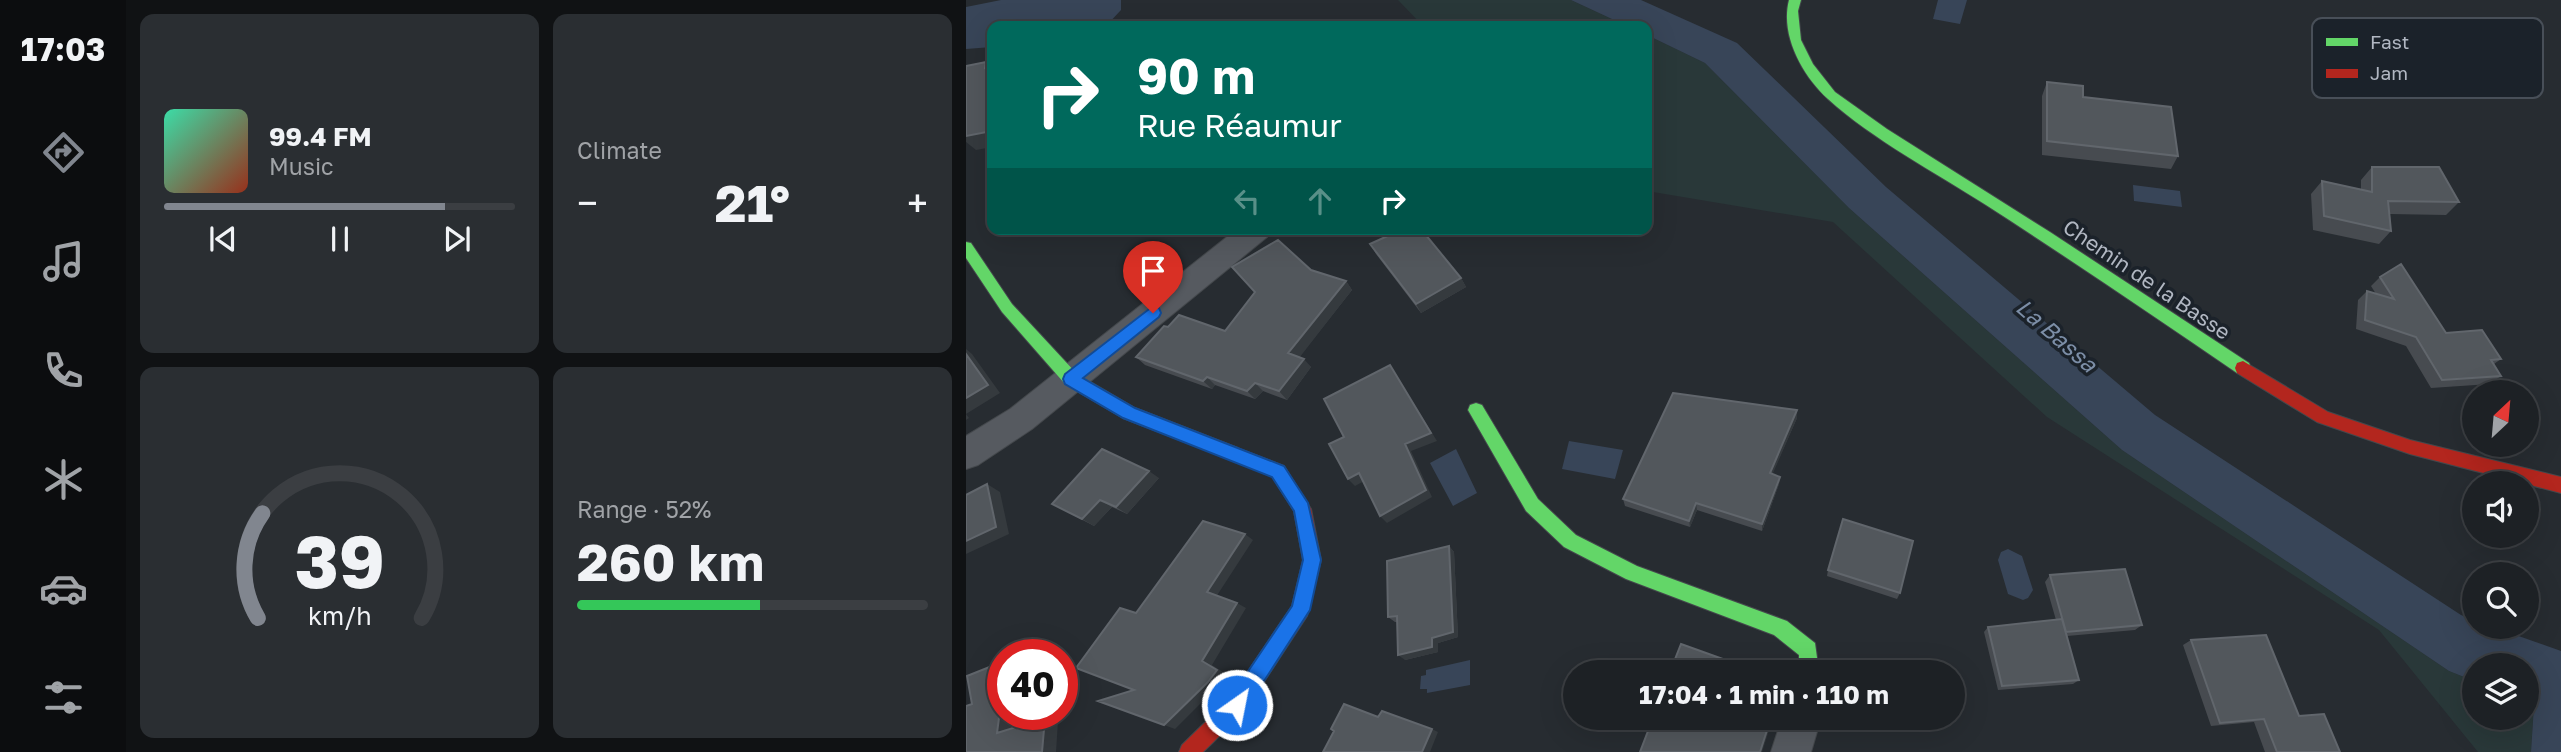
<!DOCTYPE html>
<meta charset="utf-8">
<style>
:root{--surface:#1d2125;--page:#2a2e32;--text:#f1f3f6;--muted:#a0a3a7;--line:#3b3e42;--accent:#81868f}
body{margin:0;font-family:"Golos Text",sans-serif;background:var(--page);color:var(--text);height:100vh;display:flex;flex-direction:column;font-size:26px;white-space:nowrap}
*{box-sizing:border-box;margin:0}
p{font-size:23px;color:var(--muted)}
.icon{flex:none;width:38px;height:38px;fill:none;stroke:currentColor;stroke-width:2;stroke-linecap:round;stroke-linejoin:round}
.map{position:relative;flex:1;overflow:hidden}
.drawer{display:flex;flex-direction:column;gap:14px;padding:14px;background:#101214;width:840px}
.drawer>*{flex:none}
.guide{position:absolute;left:21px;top:21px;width:665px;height:214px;border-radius:14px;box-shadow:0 7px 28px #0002,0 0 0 2px var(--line);background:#00695c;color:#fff;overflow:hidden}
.needle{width:46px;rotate:26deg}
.controls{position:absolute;left:1496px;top:380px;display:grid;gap:14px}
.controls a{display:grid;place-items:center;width:77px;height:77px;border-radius:50%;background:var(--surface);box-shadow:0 7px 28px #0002,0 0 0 2px var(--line);font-size:35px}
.speed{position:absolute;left:21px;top:639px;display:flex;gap:14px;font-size:35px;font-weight:700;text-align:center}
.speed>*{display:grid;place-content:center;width:91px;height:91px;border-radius:50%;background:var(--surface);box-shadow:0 7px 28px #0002,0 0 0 2px var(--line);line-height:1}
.speed .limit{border:10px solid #d22;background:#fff;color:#111}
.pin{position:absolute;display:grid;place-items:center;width:60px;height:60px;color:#fff;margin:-72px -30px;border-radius:50% 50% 50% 0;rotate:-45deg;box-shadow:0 0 7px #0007}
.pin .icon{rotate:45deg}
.me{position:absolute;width:77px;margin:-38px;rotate:33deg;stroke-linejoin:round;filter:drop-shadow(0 0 5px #0008)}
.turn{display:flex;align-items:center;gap:24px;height:147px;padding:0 35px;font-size:32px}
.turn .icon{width:91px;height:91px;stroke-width:2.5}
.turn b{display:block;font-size:49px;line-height:60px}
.lanes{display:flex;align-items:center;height:66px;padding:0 35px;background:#0003;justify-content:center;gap:35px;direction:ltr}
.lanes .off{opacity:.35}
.big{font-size:52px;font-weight:700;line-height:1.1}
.drawer .widget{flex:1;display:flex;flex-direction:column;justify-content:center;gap:10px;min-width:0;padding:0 24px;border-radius:14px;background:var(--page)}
.drawer .dial{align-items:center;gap:0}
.dial svg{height:182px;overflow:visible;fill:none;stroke:var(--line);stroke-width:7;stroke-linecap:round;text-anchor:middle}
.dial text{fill:var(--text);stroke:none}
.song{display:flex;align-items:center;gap:21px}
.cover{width:84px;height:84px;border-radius:10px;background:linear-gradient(135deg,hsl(160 70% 55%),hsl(10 70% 35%))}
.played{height:7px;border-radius:4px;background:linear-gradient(90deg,var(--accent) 80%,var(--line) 80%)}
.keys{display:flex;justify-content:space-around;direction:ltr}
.heat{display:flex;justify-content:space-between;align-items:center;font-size:38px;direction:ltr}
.charge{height:10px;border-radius:5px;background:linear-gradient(90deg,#34c759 52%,var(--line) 0)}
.drawer .tiles{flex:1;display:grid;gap:14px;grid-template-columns:repeat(2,1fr)}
.trip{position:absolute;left:597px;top:660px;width:402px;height:70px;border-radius:35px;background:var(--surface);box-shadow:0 7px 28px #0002,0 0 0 2px var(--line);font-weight:700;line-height:70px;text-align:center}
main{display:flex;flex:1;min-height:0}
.tab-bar{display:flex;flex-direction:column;width:126px;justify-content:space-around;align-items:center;background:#0c0d0f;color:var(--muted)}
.tab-bar .icon{width:49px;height:49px}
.tab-bar .current{color:var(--accent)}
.tab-bar b{font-size:32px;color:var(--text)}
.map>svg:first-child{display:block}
.green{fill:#293839}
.water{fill:#384558}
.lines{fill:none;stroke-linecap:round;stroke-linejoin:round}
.street-casing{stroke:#44484c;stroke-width:2}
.fast-casing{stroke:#44484c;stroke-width:2}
.jam-casing{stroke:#44484c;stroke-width:2}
.street{fill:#565a60;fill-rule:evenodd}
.fast{fill:#63d668;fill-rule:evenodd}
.jam{fill:#b3261e;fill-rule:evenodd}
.wall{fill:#474b50}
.shaded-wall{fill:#353a3e}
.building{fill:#52575c;stroke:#61666c;stroke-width:2}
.route{fill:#1a73e8;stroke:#114b97;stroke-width:2}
.labels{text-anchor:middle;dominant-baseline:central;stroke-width:7;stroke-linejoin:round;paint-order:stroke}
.street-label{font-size:21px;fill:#b1b7c2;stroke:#1b222a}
.water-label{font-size:23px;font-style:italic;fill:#7c8ea7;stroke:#1b222a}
.key{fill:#1b222a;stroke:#484f58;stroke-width:2}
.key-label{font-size:19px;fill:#b1b7c2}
</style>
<main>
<nav class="tab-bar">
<b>17:03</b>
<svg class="icon current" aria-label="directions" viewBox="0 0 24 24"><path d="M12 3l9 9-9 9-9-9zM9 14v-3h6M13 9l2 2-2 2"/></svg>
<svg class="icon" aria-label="music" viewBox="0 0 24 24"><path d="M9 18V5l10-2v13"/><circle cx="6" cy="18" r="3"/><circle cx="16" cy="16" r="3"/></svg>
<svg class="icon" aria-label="phone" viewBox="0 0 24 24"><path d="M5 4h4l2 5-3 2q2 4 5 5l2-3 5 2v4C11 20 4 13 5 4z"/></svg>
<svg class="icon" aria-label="climate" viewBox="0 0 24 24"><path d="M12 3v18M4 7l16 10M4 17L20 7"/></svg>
<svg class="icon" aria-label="car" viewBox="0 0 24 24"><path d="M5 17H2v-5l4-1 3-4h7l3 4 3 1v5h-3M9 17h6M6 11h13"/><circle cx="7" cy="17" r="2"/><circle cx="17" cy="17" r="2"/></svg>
<svg class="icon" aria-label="filters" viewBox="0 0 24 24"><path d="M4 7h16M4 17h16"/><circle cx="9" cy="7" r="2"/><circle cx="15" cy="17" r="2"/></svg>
</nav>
<section class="drawer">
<div class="tiles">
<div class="widget">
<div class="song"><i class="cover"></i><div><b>99.4 FM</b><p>Music</p></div></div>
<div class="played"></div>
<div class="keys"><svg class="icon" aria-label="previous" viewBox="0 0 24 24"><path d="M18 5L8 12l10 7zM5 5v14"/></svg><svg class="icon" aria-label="pause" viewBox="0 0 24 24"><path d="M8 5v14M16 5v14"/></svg><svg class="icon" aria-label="next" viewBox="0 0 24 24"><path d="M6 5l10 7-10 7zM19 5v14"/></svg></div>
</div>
<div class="widget"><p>Climate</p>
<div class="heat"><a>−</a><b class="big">21°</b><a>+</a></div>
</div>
<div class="widget dial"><svg viewBox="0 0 100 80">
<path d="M14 69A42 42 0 1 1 86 69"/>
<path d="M14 69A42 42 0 0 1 16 23" stroke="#81868f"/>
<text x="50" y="56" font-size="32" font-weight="700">39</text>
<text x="50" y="72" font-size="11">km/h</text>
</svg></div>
<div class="widget"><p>Range · 52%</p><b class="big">260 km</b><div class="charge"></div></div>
</div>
</section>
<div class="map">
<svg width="1595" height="752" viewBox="0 0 1595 752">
<rect width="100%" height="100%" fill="#272c31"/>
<path class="green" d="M 432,0 L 605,0 L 661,26 L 457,26 Z
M 681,35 L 739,63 L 883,208 L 1156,450 L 1483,671 L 1508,681 L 1508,718 L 1561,718 L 1561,702 L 1568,704 L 1565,752 L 1512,752 L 1413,630 L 1081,417 L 867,222 L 681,191 Z"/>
<path class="water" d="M 35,0 L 155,0 L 155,10 L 140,26 L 26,26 L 26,47 L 0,49 L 0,7 Z
M 605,0 L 675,0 L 771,43 L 920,187 L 1189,415 L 1495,615 L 1508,620 L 1508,626 L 1527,627 L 1595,651 L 1595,752 L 1565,752 L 1568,705 L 1561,702 L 1561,665 L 1508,665 L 1508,681 L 1483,671 L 1156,450 L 883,208 L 739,63 L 681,35 L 681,26 L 661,26 Z
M 972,0 L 1001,0 L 994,24 L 967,19 Z
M 1167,185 L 1214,191 L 1216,207 L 1168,201 Z
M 603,441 L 657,450 L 649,479 L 596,469 Z
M 490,449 L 511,493 L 487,506 L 464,463 Z
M 1042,549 L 1056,556 L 1067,590 L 1062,598 L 1057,600 L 1042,594 L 1032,560 L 1035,552 Z
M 504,660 L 504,685 L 461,693 L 461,689 L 454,689 L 455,676 L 460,675 L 460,670 Z"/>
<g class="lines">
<defs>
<path id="street" d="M 271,229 L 305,229 L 301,237 L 66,429 L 12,465 L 0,469 L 0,436 L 44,409 Z
M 816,718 L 855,718 L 845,752 L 805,752 Z"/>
<path id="fast" d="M 823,0 L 835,0 L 832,11 L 835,40 L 847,64 L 869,92 L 921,129 L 1084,232 L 1283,363 L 1285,368 L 1283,373 L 1271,373 C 1188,316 1105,260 1020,205 C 970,173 906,139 862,99 C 836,75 814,35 823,0 Z
M 0,242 L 5,243 L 46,304 L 111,374 L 169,408 L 272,448 L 274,453 L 272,458 L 266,460 L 157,418 L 99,384 L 36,312 L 0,258 Z
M 510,403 L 516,405 L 572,499 L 610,535 L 671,566 L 821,621 L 849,643 L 853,672 L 833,672 L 833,655 L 808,635 L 660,579 L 598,547 L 560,511 L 502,410 L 504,405 Z"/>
<path id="jam" d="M 1277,361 L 1362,412 L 1444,440 L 1595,477 L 1595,493 L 1444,454 L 1351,422 L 1271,373 L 1269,368 L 1271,363 Z
M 266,446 L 318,466 L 345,509 L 355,560 L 341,616 L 278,712 L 237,752 L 213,752 L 216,745 L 264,698 L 326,606 L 337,560 L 328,511 L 306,476 L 260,458 L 258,453 L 260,448 Z"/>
</defs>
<use href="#street" class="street-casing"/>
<use href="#fast" class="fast-casing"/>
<use href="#jam" class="jam-casing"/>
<use href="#street" class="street"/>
<use href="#fast" class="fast"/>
<use href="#jam" class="jam"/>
</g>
<path class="wall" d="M 1081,82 L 1117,97 L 1212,156 L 1205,169 L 1076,155 L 1076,96 Z
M 1406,167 L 1493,202 L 1480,215 L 1424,214 L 1425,231 L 1413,244 L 1347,230 L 1345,194 L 1356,181 L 1395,189 L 1395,180 Z
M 404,244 L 495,278 L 500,287 L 455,313 L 410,254 Z
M 266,267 L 345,270 L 380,281 L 386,290 L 333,357 L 345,367 L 321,400 L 297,391 L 289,399 L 249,385 L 246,389 L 179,365 L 170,357 L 202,327 L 259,331 L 289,292 Z
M 1414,277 L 1480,333 L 1535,359 L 1528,364 L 1535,376 L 1524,384 L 1465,388 L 1440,346 L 1390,329 L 1392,300 L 1401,291 L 1410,294 L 1405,286 Z
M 831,418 L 806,474 L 814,477 L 813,484 L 796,531 L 731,510 L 724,527 L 659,506 L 657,499 Z
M 193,478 L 161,514 L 146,507 L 128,526 L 86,504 Z
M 483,546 L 488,552 L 492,637 L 472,643 L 472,652 L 439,660 L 431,622 L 429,622 L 422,617 Z
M 862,570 L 934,593 L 931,599 L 861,576 Z
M 1084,575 L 1176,625 L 1169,630 L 1101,636 L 1113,680 L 1107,684 L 1032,690 L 1018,632 L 1022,627 L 1090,620 L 1079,582 Z
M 1225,640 L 1333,716 L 1374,752 L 1299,752 L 1288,722 L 1245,726 L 1217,645 Z"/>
<path class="shaded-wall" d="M 0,127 L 26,131 L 26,147 L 10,150 L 0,142 Z
M 495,278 L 500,287 L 455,313 L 450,304 Z
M 380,281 L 386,290 L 330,362 L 322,353 Z
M 0,349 L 6,354 L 34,393 L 0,414 L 3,418 L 0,420 Z
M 338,359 L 345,367 L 321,400 L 313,391 Z
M 429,373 L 471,441 L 445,451 L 466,497 L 421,523 L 414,516 L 439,444 Z
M 241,377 L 249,385 L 246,389 L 237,381 Z
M 289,383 L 297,391 L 289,399 L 281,391 Z
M 831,410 L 831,418 L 804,480 L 804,473 Z
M 183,471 L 193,478 L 161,514 L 150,507 Z
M 393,473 L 400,480 L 389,486 L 382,479 Z
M 814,477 L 813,484 L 796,531 L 796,524 Z
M 21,484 L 34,492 L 43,534 L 0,554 L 0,541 Z
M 134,500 L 146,507 L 128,526 L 116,519 Z
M 730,503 L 731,510 L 724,527 L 723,521 Z
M 279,534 L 287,540 L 250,597 L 241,592 Z
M 483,546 L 488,552 L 492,637 L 472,643 L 472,652 L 439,660 L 432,655 Z
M 271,603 L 280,608 L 246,665 L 260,674 L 252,686 L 209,729 L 198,725 Z
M 31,664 L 37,665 L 37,714 L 48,714 L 46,736 L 31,733 Z
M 79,718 L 92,721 L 90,752 L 76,752 Z
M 805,718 L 807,718 L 796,752 L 794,752 Z
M 466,729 L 472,732 L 464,752 L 456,752 Z"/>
<path class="building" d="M 20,62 L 19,68 L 26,67 L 26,131 L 0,136 L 0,66 Z
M 1081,82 L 1117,86 L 1117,97 L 1205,107 L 1212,156 L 1081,141 Z
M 1406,167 L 1473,167 L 1493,202 L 1422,201 L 1425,231 L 1358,216 L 1356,181 L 1406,192 Z
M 437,229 L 455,229 L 495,278 L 450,304 L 404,244 Z
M 312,240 L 345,270 L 380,281 L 322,353 L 338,359 L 313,391 L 289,383 L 281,391 L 241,377 L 237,381 L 170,357 L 198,326 L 202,327 L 213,315 L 259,331 L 289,292 L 266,267 Z
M 1435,264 L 1480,333 L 1516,330 L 1535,359 L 1525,360 L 1535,376 L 1476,380 L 1450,337 L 1399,320 L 1401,291 L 1428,299 L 1414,277 Z
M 0,354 L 22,385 L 0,398 Z
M 424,365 L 465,433 L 439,444 L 460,490 L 414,516 L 393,473 L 382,479 L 363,444 L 378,437 L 358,399 Z
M 707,393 L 831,410 L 804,473 L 814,477 L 796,524 L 730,503 L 723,521 L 657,499 Z
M 136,449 L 183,471 L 150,507 L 134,500 L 116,519 L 86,504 Z
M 21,484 L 30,527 L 0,541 L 0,495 Z
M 877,519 L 947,541 L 934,593 L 862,570 Z
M 237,521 L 279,534 L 241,592 L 271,603 L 236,661 L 251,670 L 242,682 L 198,725 L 132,701 L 168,690 L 110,668 L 154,608 L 170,613 Z
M 483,546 L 487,632 L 466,638 L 466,647 L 432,655 L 431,616 L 422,617 L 421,561 Z
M 1159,569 L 1176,625 L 1100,632 L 1084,575 Z
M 1096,619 L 1113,680 L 1036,686 L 1022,627 Z
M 1300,635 L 1333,716 L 1358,714 L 1374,752 L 1311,752 L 1298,719 L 1254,723 L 1225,640 Z
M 715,644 L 793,672 L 704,672 Z
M 31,664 L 31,697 L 36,695 L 31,733 L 79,718 L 76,752 L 0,752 L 0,706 L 6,704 L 1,676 Z
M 378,704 L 412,717 L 416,711 L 466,729 L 456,752 L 357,752 L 368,731 L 365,729 Z
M 687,718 L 805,718 L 794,752 L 674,752 Z"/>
<path class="route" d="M 187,306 L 193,308 L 195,313 L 193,317 L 117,378 L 169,408 L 318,466 L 342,503 L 355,560 L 344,610 L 278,712 L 271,715 L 264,712 L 262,705 L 264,698 L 326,606 L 337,560 L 328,511 L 306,477 L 157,418 L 99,384 L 97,379 L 99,374 Z"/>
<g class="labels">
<g class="street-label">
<text transform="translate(1181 279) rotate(34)">Chemin de la Basse</text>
</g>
<g class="water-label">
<text transform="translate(1091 335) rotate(41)">La Bassa</text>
</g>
</g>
<rect x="1346" y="18" width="231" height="80" rx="10" class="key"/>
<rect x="1360" y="38" width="32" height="8" fill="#63d668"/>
<rect x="1360" y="69" width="32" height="9" fill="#b3261e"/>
<g class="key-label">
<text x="1404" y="49">Fast</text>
<text x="1404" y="80">Jam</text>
</g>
</svg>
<div class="controls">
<a><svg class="needle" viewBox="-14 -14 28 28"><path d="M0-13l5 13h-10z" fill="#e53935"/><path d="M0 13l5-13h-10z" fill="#a0a3a7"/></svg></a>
<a><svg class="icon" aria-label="sound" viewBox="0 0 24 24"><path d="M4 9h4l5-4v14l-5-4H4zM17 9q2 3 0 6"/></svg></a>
<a><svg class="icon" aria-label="search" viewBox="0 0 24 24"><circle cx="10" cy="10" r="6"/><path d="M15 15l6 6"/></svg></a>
<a><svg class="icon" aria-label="layers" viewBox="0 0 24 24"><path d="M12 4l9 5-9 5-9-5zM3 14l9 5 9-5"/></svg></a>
</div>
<div class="speed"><div class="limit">40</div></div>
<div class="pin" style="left:187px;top:313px;background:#d93025"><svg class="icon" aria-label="arrive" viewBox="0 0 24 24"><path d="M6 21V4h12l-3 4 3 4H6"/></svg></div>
<svg class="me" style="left:271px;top:705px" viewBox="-20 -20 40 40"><circle r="17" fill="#1a73e8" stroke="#fff" stroke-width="3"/><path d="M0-11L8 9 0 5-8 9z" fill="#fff"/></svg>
<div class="trip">17:04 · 1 min · 110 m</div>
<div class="guide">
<div class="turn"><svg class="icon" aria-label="right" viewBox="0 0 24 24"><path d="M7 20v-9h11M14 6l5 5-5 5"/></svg><div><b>90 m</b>Rue Réaumur</div></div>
<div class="lanes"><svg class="icon off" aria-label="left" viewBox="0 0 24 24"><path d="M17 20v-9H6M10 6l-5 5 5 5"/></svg><svg class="icon off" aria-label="ahead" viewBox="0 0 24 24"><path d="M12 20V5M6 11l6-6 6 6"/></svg><svg class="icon" aria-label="right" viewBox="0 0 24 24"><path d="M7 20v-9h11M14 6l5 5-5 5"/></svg></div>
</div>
</div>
</main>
